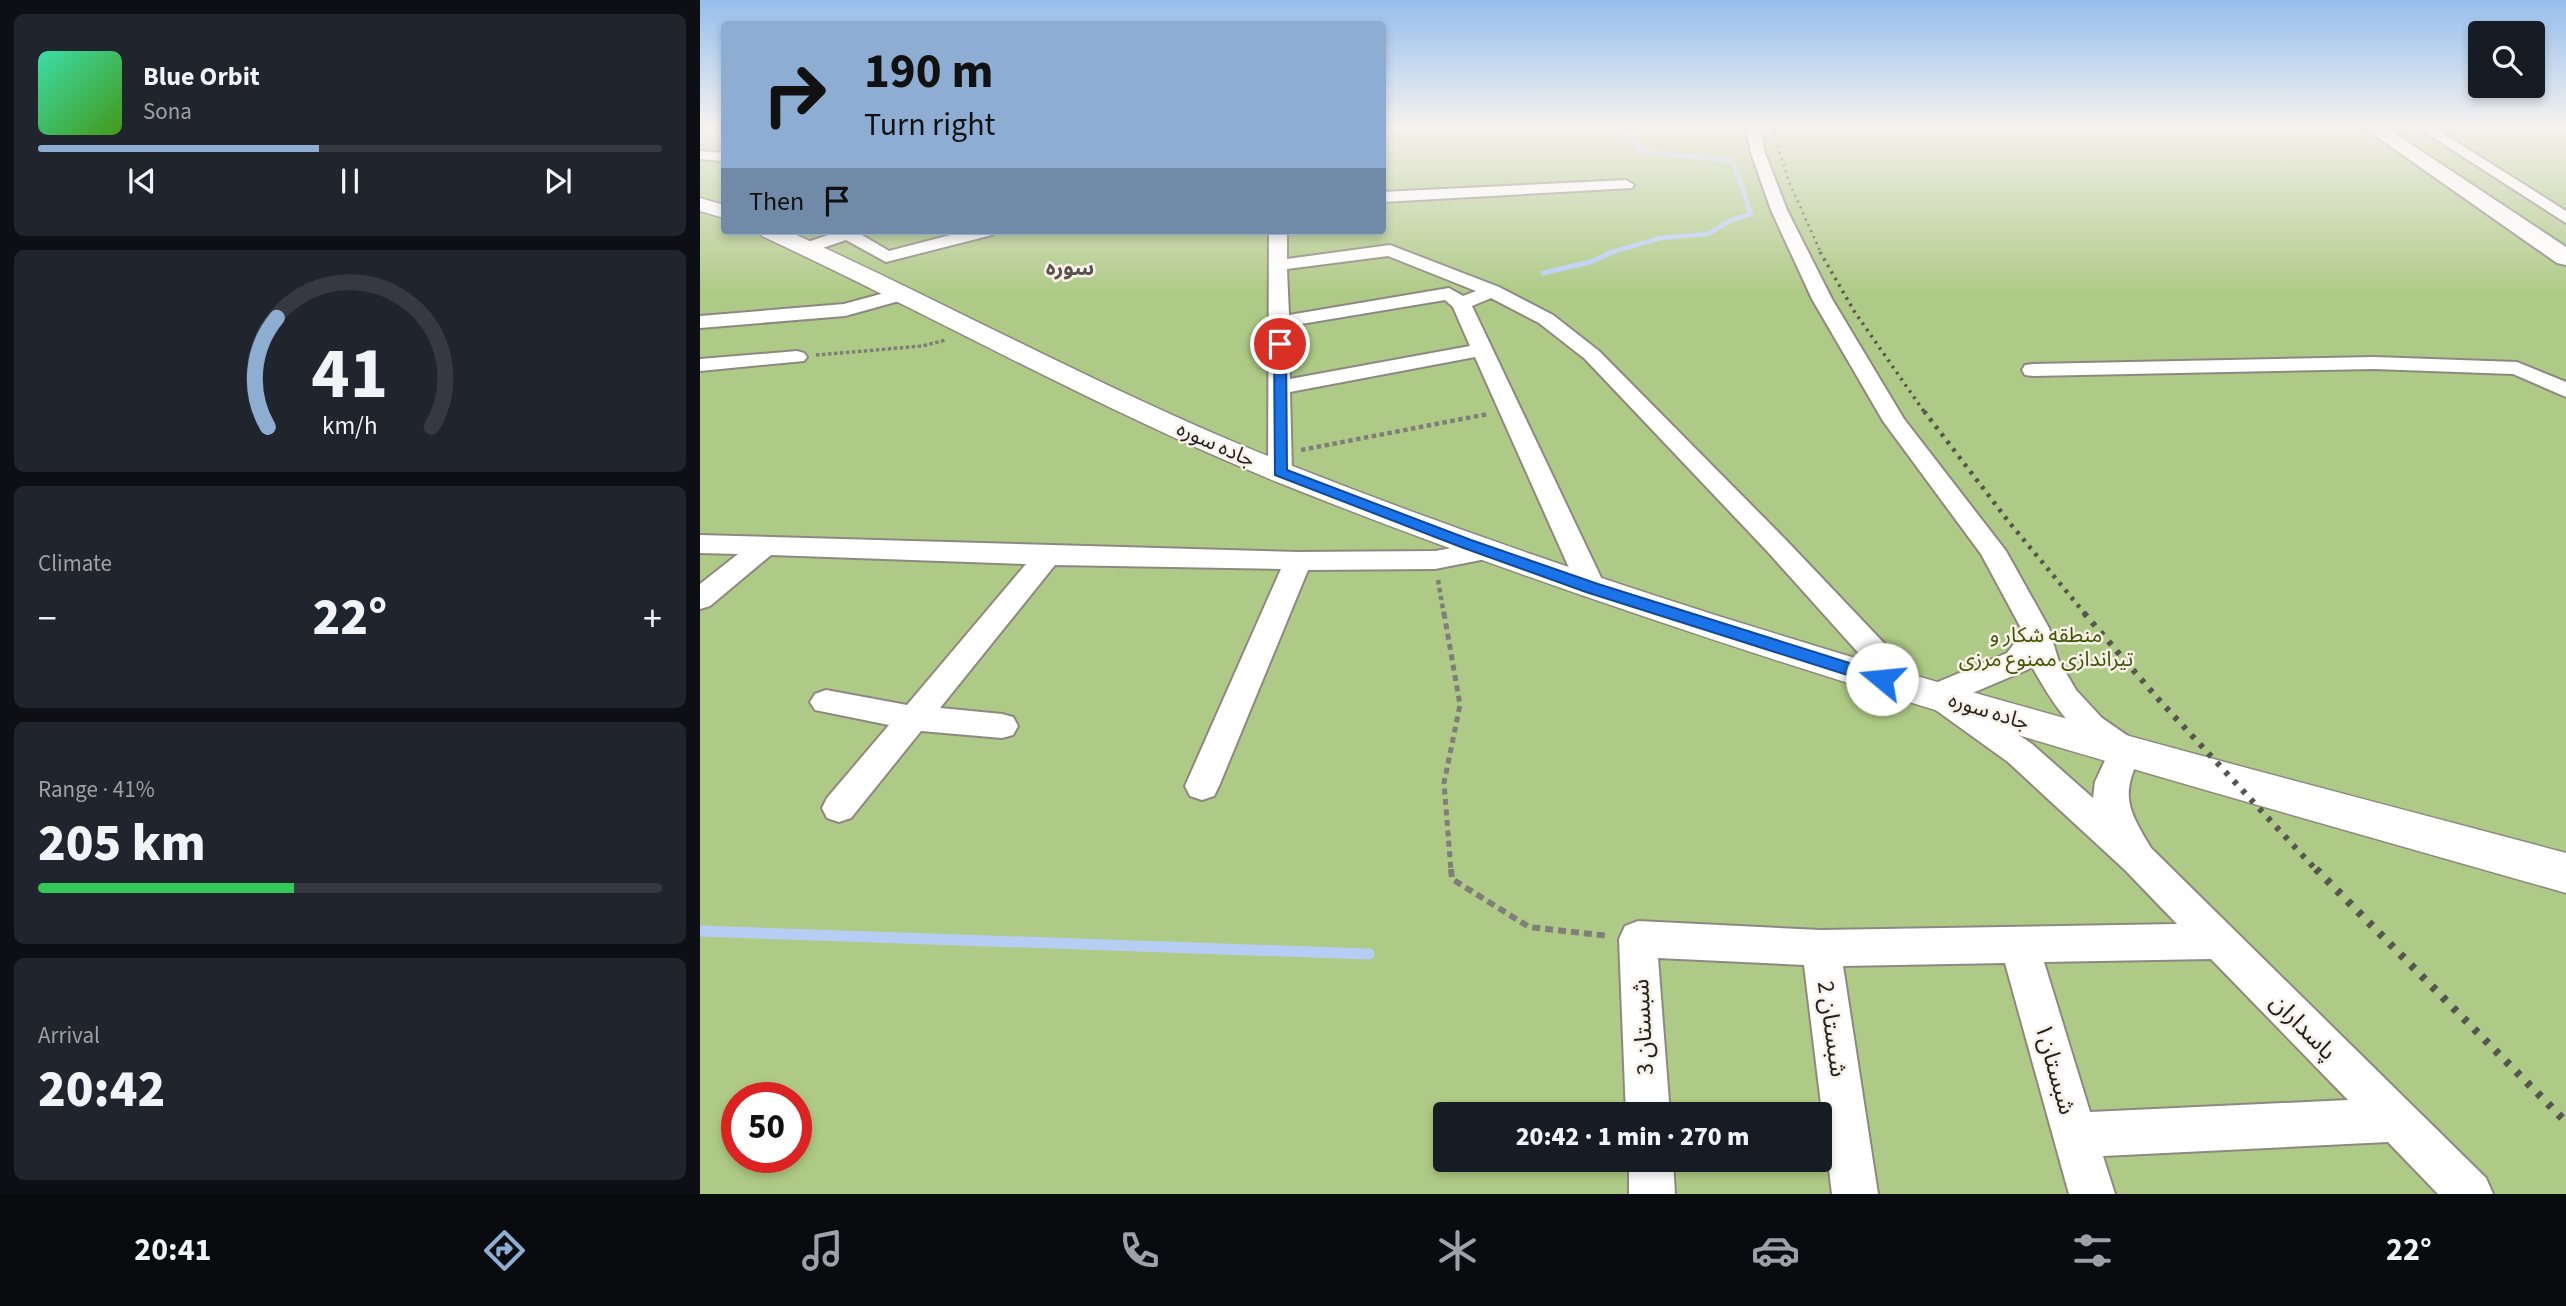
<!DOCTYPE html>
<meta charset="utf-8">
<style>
:root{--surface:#171b24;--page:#20242c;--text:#f1f3f6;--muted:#9ea1a6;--line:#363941;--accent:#8eadd2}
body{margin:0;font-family:"Source Sans 3","Noto Sans Arabic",sans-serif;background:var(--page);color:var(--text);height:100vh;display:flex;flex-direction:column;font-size:26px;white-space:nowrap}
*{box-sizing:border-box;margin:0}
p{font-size:23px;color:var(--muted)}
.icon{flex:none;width:38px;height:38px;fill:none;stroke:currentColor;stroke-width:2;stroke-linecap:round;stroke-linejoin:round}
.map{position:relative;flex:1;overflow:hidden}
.drawer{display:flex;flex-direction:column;gap:14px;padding:14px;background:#0d0f14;width:700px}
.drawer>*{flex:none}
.top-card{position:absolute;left:21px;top:21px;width:665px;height:214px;border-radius:7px;box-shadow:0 4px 10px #0003;background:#8eadd2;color:#111;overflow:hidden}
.controls{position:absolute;left:1768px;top:21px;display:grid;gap:14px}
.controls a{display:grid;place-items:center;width:77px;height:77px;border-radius:7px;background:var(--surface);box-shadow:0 4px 10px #0003;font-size:35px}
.speed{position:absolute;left:21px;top:1082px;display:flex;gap:14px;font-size:35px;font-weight:700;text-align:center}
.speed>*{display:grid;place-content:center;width:91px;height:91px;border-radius:50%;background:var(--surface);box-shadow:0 4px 10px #0003;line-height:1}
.speed .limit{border:10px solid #d22;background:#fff;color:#111}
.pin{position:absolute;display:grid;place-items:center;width:60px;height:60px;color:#fff;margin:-30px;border:4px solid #fff;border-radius:50%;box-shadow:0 2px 7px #0007}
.me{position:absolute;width:77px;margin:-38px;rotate:287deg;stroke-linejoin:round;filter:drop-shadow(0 0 5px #0008)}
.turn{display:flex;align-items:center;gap:24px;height:147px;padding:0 28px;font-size:32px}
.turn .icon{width:91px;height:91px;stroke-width:2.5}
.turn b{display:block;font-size:49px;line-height:60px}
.then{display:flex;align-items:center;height:66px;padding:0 28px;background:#0003;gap:14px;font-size:26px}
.big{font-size:52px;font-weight:800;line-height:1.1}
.drawer .widget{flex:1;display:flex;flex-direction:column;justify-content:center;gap:10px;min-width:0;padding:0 24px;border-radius:10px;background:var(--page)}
.drawer .dial{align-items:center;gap:0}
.dial svg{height:182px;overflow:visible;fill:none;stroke:var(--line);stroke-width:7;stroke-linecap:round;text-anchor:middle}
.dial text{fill:var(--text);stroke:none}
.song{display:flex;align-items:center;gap:21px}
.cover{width:84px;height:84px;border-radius:10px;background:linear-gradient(135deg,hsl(160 70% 55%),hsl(100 70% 35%))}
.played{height:7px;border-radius:4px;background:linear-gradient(90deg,var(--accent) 45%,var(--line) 45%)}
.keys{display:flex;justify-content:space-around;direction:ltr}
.heat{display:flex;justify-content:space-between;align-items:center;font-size:38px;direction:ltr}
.charge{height:10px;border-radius:5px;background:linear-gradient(90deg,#34c759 41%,var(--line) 0)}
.trip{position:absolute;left:733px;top:1102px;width:399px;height:70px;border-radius:7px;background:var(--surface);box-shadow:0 4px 10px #0003;font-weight:800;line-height:70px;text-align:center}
.tab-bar{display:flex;height:112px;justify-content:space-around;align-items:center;background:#090b0e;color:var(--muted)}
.tab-bar .icon{width:49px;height:49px}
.tab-bar .on{color:var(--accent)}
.tab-bar b{font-size:32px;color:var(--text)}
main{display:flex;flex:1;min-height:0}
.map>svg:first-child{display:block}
.green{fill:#afca86;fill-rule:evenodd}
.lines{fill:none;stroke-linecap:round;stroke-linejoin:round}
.stream-far2{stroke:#b8cdf4;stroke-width:4.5}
.stream-far1{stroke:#b8cdf4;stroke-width:5}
.stream{stroke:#b8cdf4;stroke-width:11}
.minor-casing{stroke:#8e8880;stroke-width:4}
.major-casing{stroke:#8e8880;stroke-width:3}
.highway-casing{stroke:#8e8880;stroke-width:4}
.path-far3{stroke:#817d78;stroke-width:3.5;stroke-dasharray:3.5 2.5;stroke-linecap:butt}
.path-far2{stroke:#817d78;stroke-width:4.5;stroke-dasharray:4.5 3.5;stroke-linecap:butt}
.path-far1{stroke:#817d78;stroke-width:5;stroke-dasharray:6 4.5;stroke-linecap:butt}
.path{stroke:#817d78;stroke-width:6;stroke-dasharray:8 5;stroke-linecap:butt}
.minor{fill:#fff;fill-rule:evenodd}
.major{fill:#fff;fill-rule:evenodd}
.highway{fill:#fff;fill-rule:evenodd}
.rail-far4{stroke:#585450;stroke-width:2.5;stroke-dasharray:2 4.5;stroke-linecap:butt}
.rail-far3{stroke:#585450;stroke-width:3.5;stroke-dasharray:2.5 5;stroke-linecap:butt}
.rail-far2{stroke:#585450;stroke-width:4.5;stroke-dasharray:3.5 6;stroke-linecap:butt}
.rail-far1{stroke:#585450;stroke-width:6;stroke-dasharray:4.5 8;stroke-linecap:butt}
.rail{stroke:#585450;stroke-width:8;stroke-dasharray:5 10;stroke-linecap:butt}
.route{fill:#1a73e8;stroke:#114b97;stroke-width:2}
.labels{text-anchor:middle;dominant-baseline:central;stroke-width:5;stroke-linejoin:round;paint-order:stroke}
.far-quarter-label{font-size:21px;font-weight:bold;fill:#59534d;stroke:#f7f1e9}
.street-label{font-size:21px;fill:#211f1c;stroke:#f7f1e9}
.park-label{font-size:21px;fill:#3d5401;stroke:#f7f1e9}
.near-street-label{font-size:24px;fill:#211f1c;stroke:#f7f1e9}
</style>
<main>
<section class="drawer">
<div class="widget">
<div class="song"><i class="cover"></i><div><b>Blue Orbit</b><p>Sona</p></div></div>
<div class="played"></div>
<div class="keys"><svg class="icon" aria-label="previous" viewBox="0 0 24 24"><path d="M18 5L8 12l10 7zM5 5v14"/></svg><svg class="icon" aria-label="pause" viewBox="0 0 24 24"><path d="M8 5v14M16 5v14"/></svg><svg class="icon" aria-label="next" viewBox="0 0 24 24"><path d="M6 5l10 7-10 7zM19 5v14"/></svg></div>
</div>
<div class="widget dial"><svg viewBox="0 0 100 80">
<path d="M14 69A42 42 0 1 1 86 69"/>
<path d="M14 69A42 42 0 0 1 18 21" stroke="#8eadd2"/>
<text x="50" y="56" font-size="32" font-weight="700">41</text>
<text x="50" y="72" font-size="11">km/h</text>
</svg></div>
<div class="widget"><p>Climate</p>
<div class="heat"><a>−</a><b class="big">22°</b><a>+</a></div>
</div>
<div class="widget"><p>Range · 41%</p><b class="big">205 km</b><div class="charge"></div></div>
<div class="widget"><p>Arrival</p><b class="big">20:42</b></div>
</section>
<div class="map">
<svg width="1866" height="1194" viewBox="0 0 1866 1194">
<rect width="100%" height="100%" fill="#eae3db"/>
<path class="green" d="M 0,127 L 24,127 L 24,231 L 682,231 L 683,127 L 1866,127 L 1866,1194 L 0,1194 ZM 37,1097 L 96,1097 L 96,1157 L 37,1157 ZM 746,1115 L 1120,1115 L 1120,1160 L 746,1160 Z"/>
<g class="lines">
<path class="stream-far2" d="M 1268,127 L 1271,130
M 909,253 L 960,238 L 1008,234 L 1029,221 L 1051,214 L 1033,161 L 940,152 L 932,136 L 918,127"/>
<path class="stream-far1" d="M 843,273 L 890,262 L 913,252"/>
<path class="stream" d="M 0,931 L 669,954"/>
<defs>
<path id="minor" d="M 1046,127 L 1060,127 L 1065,153 L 1087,210 L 1132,299 L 1204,419 L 1306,551 L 1349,628 L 1358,659 L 1376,690 L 1402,718 L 1438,743 L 1442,752 C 1420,795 1427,808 1451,848 L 1786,1178 L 1793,1194 L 1738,1194 L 1688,1142 L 1403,1156 L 1415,1194 L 1369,1194 L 1305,963 L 1143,966 L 1178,1194 L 1132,1194 L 1104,965 L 958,958 L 970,1115 L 926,1115 L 919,939 L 925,926 L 938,921 L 1121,930 L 1477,924 L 1425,870 L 1308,762 L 1226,703 L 1222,695 L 1226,687 L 1307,653 L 1316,641 L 1321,628 L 1281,554 L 1183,421 L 1112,299 L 1071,210 L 1051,153 ZM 1331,665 C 1354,706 1368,727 1407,756 L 1395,782 L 1393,798 L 1332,744 L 1263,697 L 1329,669 ZM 1511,959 L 1648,1100 L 1390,1112 L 1344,962 Z
M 1717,127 L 1733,127 L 1866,211 L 1866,223 Z
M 0,151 L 24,153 L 24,161 L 0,159 Z
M 926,180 L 934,185 L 932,188 L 682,202 L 682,192 Z
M 140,231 L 155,231 L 189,251 L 266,231 L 295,231 L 292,235 L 186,262 L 146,240 L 108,253 L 99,248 L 102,244 Z
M 569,231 L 587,231 L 587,259 L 690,245 L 799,287 L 853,315 L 899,351 L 1085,539 L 1219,680 L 1223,688 L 1219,696 L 1208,699 L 1197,696 L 1067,551 L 885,359 L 839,323 L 791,298 L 772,306 L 906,588 L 902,595 L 892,597 L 882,595 L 878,588 L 775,357 L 590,392 L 592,472 L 589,477 L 580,479 L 571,477 L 568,472 ZM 688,256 L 776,291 L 763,296 L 749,288 L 589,315 L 587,269 ZM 745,300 L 753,307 L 770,346 L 590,379 L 589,326 Z
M 203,288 L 210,290 L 213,294 L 210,298 L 145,316 L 0,328 L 0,316 L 144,304 Z
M 97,351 L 104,353 L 107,357 L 104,361 L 0,371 L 0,359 Z
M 1674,357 L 1817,362 L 1866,382 L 1866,397 L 1813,374 L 1674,369 L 1333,376 L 1325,375 L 1322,370 L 1325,365 L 1333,364 Z
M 0,535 L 598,552 L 735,551 L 787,542 L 796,545 L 800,551 L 796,557 L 735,569 L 608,570 L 519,786 L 514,796 L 502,800 L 490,796 L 485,786 L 581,569 L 355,565 L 240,708 L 302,714 L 313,717 L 318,726 L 313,735 L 302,738 L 221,731 L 151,818 L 139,822 L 127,818 L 122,808 L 127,798 L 189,725 L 115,710 L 110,702 L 115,694 L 126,690 L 207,705 L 326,564 L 71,555 L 10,606 L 0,609 L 0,584 L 38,554 L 0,553 Z
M 929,1160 L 973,1160 L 975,1194 L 929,1194 Z"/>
<path id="major" d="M 0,198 L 24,205 L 24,218 L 0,211 Z
M 59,231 L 88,231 C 257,308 421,399 595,467 C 1008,630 1438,739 1866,853 L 1866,893 C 1432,769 996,650 577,482 C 401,411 234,316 62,236 Z"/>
<path id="highway" d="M 1663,127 L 1685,127 L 1866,247 L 1866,265 L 1857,263 Z"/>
</defs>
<use href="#minor" class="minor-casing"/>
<use href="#major" class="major-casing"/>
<use href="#highway" class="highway-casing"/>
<path class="path-far3" d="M 116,355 L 222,346 L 246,340"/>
<path class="path-far2" d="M 601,450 L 788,414
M 738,580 L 744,615"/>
<path class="path-far1" d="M 744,613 L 760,705 L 744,783 L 751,871"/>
<path class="path" d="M 751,869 L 752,879 L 829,927 L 909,936"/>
<use href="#minor" class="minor"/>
<use href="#major" class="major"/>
<use href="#highway" class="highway"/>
<path class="rail-far4" d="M 1072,127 L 1089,182 L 1121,253"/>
<path class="rail-far3" d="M 1120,252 L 1154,311 L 1225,413"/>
<path class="rail-far2" d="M 1224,411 L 1309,522 L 1386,615"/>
<path class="rail-far1" d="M 1384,613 L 1460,701 L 1617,871"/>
<path class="rail" d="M 1616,869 L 1866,1122"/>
</g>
<linearGradient id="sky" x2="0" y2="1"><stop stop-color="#95beed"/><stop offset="0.43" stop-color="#f6f2ef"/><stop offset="1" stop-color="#f6f2ef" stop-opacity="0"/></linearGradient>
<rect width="1866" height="294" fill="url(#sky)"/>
<path class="route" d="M 580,340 L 586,344 L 587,470 L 771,540 L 898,584 L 1188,675 L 1191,679 L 1188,684 L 1182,686 L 886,592 L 761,547 L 575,475 L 574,344 Z"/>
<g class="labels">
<g class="far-quarter-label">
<text x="370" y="268">سوره</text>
</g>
<g class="street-label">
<text transform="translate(516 444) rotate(24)">جاده سوره</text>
<text transform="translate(1289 711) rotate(17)">جاده سوره</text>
</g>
<g class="park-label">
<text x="1346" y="635">منطقه شکار و<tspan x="1346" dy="24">تیراندازی ممنوع مرزی</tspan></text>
</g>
<g class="near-street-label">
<text transform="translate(943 1027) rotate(-93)">شبستان 3</text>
<text transform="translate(1603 1027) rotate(45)">پاسداران</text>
<text transform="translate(1132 1029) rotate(82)">شبستان 2</text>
<text transform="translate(1355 1069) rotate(74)">شبستان۱</text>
</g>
</g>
</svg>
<div class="controls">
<a><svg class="icon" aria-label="search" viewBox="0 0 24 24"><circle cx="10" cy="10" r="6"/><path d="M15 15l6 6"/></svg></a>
</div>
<div class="speed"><div class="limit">50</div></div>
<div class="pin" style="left:580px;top:344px;background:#d93025"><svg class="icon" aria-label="arrive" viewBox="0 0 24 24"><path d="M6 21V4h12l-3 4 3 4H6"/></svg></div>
<svg class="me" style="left:1182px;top:679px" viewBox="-20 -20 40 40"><circle r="19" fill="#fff"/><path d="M0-13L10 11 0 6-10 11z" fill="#1a73e8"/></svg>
<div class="trip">20:42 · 1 min · 270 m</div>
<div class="top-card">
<div class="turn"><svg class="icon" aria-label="right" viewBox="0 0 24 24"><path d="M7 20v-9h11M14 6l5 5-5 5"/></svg><div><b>190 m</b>Turn right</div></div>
<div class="then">Then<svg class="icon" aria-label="arrive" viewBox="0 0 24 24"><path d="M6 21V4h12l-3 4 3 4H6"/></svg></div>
</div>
</div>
</main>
<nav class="tab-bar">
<b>20:41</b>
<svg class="icon on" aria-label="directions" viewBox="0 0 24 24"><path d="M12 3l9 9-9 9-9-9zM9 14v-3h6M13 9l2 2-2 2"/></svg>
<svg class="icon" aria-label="music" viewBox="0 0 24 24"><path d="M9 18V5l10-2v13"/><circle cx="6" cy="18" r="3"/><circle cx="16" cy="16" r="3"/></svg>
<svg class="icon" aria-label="phone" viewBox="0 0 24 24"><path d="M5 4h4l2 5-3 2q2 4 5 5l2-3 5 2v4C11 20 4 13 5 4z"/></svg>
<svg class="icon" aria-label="climate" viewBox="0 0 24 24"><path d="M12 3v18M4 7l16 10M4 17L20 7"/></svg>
<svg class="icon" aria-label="car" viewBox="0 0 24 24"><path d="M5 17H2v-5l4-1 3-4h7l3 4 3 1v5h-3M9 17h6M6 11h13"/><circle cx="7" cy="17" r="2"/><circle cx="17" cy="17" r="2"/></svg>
<svg class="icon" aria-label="filters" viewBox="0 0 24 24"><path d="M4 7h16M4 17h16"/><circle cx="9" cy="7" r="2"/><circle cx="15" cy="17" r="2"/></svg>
<b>22°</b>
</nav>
